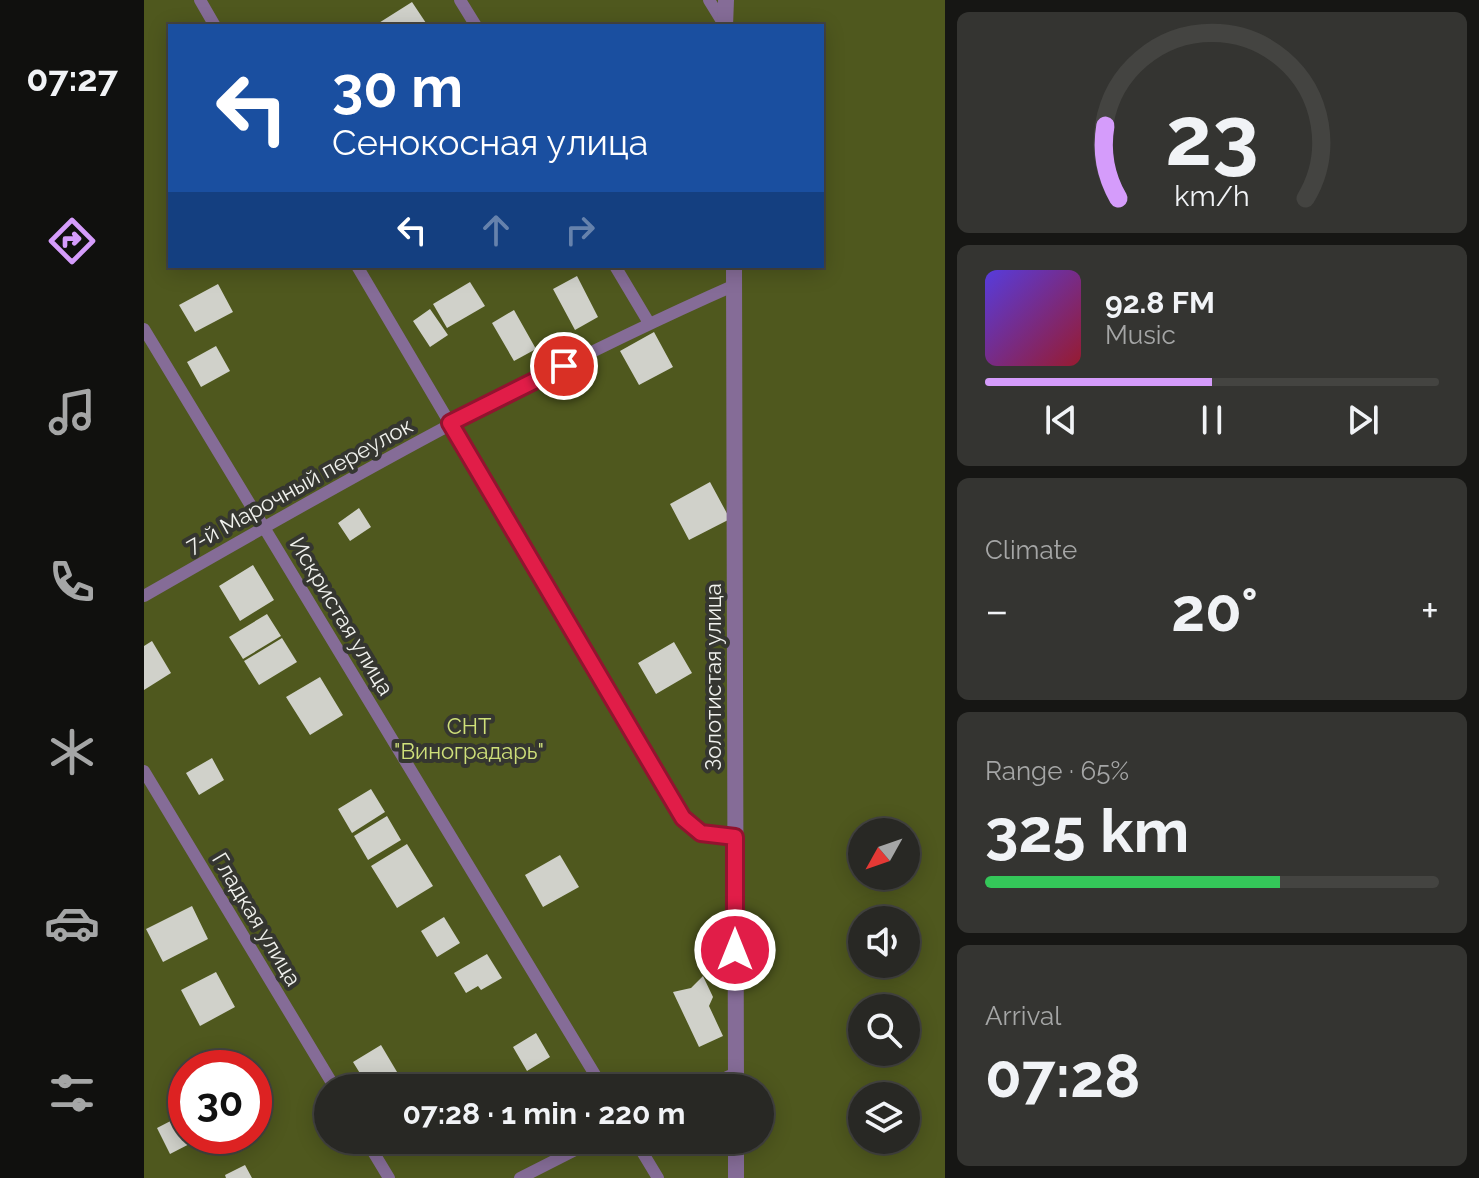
<!DOCTYPE html>
<meta charset="utf-8">
<style>
:root{--surface:#282824;--page:#343431;--text:#f1f3f6;--muted:#a5a6a6;--line:#444441;--accent:#d59cfb}
body{margin:0;font-family:Raleway,sans-serif;background:var(--page);color:var(--text);height:100vh;display:flex;flex-direction:column;font-size:30px;white-space:nowrap}
*{box-sizing:border-box;margin:0}
p{font-size:26px;color:var(--muted)}
.icon{flex:none;width:44px;height:44px;fill:none;stroke:currentColor;stroke-width:2;stroke-linecap:round;stroke-linejoin:round}
.map{position:relative;flex:1;overflow:hidden}
.sheet{display:flex;flex-direction:column;gap:12px;padding:12px;background:#161614;width:534px}
.sheet>*{flex:none}
.banner{position:absolute;left:24px;top:24px;width:656px;height:244px;border-radius:0px;box-shadow:0 4px 20px #0003,0 0 0 2px var(--line);background:#1a4fa0;color:#fff;overflow:hidden}
.needle{width:52px;rotate:230deg}
.controls{position:absolute;left:704px;top:818px;display:grid;gap:16px}
.controls a{display:grid;place-items:center;width:72px;height:72px;border-radius:50%;background:var(--surface);box-shadow:0 4px 20px #0003,0 0 0 2px var(--line);font-size:40px}
.speed{position:absolute;left:24px;top:1050px;display:flex;gap:16px;font-size:40px;font-weight:700;text-align:center}
.speed>*{display:grid;place-content:center;width:104px;height:104px;border-radius:50%;background:var(--surface);box-shadow:0 4px 20px #0003,0 0 0 2px var(--line);line-height:1}
.speed .limit{border:12px solid #d22;background:#fff;color:#111}
.pin{position:absolute;display:grid;place-items:center;width:68px;height:68px;color:#fff;margin:-34px;border:4px solid #fff;border-radius:50%;box-shadow:0 2px 8px #0007}
.me{position:absolute;width:88px;margin:-44px;rotate:0deg;stroke-linejoin:round;filter:drop-shadow(0 0 6px #0008)}
.turn{display:flex;align-items:center;gap:28px;height:168px;padding:0 32px;font-size:36px}
.turn .icon{width:104px;height:104px;stroke-width:2.5}
.turn b{display:block;font-size:56px;line-height:68px}
.lanes{display:flex;align-items:center;height:76px;padding:0 32px;background:#0003;justify-content:center;gap:40px;direction:ltr}
.lanes .off{opacity:.35}
.big{font-size:60px;font-weight:700;line-height:1.1}
.sheet .widget{flex:1;display:flex;flex-direction:column;justify-content:center;gap:12px;min-width:0;padding:0 28px;border-radius:12px;background:var(--page)}
.sheet .dial{align-items:center;gap:0}
.dial svg{height:208px;overflow:visible;fill:none;stroke:var(--line);stroke-width:7;stroke-linecap:round;text-anchor:middle}
.dial text{fill:var(--text);stroke:none}
.song{display:flex;align-items:center;gap:24px}
.cover{width:96px;height:96px;border-radius:12px;background:linear-gradient(135deg,hsl(250 70% 55%),hsl(350 70% 35%))}
.played{height:8px;border-radius:4px;background:linear-gradient(90deg,var(--accent) 50%,var(--line) 50%)}
.keys{display:flex;justify-content:space-around;direction:ltr}
.heat{display:flex;justify-content:space-between;align-items:center;font-size:44px;direction:ltr}
.charge{height:12px;border-radius:6px;background:linear-gradient(90deg,#34c759 65%,var(--line) 0)}
.trip{position:absolute;left:170px;top:1074px;width:460px;height:80px;border-radius:40px;background:var(--surface);box-shadow:0 4px 20px #0003,0 0 0 2px var(--line);font-weight:700;line-height:80px;text-align:center}
main{display:flex;flex:1;min-height:0}
.tabs{display:flex;flex-direction:column;width:144px;justify-content:space-around;align-items:center;background:#10100e;color:var(--muted)}
.tabs .icon{width:56px;height:56px}
.tabs .current{color:var(--accent)}
.tabs b{font-size:36px;color:var(--text)}
.map>svg:first-child{display:block}
.green{fill:#4f581e;fill-rule:evenodd}
.building{fill:#d0d1ca}
.lines{fill:none;stroke-linecap:round;stroke-linejoin:round}
.lane{stroke:#856c97;stroke-width:12}
.street{stroke:#856c97;stroke-width:16}
.route-casing{stroke:#92132f;stroke-width:20}
.route{stroke:#e11d48;stroke-width:14}
.labels{text-anchor:middle;dominant-baseline:central;stroke-width:8;stroke-linejoin:round;paint-order:stroke}
.street-label{font-size:22px;fill:#f0f1ed;stroke:#353630}
.park-label{font-size:22px;fill:#cfe07a;stroke:#353630}
</style>
<main>
<nav class="tabs">
<b>07:27</b>
<svg class="icon current" aria-label="directions" viewBox="0 0 24 24"><path d="M12 3l9 9-9 9-9-9zM9 14v-3h6M13 9l2 2-2 2"/></svg>
<svg class="icon" aria-label="music" viewBox="0 0 24 24"><path d="M9 18V5l10-2v13"/><circle cx="6" cy="18" r="3"/><circle cx="16" cy="16" r="3"/></svg>
<svg class="icon" aria-label="phone" viewBox="0 0 24 24"><path d="M5 4h4l2 5-3 2q2 4 5 5l2-3 5 2v4C11 20 4 13 5 4z"/></svg>
<svg class="icon" aria-label="climate" viewBox="0 0 24 24"><path d="M12 3v18M4 7l16 10M4 17L20 7"/></svg>
<svg class="icon" aria-label="car" viewBox="0 0 24 24"><path d="M5 17H2v-5l4-1 3-4h7l3 4 3 1v5h-3M9 17h6M6 11h13"/><circle cx="7" cy="17" r="2"/><circle cx="17" cy="17" r="2"/></svg>
<svg class="icon" aria-label="filters" viewBox="0 0 24 24"><path d="M4 7h16M4 17h16"/><circle cx="9" cy="7" r="2"/><circle cx="15" cy="17" r="2"/></svg>
</nav>
<div class="map">
<svg width="801" height="1178" viewBox="0 0 801 1178">
<rect width="100%" height="100%" fill="#353630"/>
<path class="green" d="M 0,0 L 801,0 L 801,1178 L 0,1178 ZM 26,26 L 678,26 L 678,266 L 26,266 ZM 718,832 L 762,832 L 762,876 L 718,876 ZM 718,920 L 762,920 L 762,964 L 718,964 ZM 718,1008 L 762,1008 L 762,1052 L 718,1052 ZM 42,1068 L 110,1068 L 110,1136 L 42,1136 ZM 184,1088 L 616,1088 L 616,1140 L 184,1140 ZM 718,1096 L 762,1096 L 762,1140 L 718,1140 Z"/>
<path class="building" d="M 268,2 L 284,26 L 230,26 Z
M 433,276 L 454,317 L 431,330 L 409,289 Z
M 326,282 L 341,306 L 303,328 L 289,304 Z
M 74,284 L 89,312 L 51,332 L 35,305 Z
M 286,309 L 304,335 L 286,347 L 269,321 Z
M 370,310 L 392,349 L 370,361 L 348,323 Z
M 510,332 L 529,367 L 495,385 L 476,351 Z
M 72,346 L 86,371 L 57,387 L 43,362 Z
M 566,482 L 586,519 L 545,540 L 526,504 Z
M 215,508 L 227,527 L 206,541 L 194,523 Z
M 109,565 L 130,600 L 96,621 L 75,586 Z
M 123,614 L 137,636 L 99,659 L 85,637 Z
M 138,638 L 153,662 L 115,685 L 100,661 Z
M 8,641 L 27,673 L 0,690 L 0,646 Z
M 530,642 L 548,673 L 512,694 L 494,663 Z
M 176,677 L 199,715 L 166,735 L 142,697 Z
M 68,758 L 80,780 L 55,795 L 42,773 Z
M 227,789 L 241,812 L 208,833 L 194,809 Z
M 243,816 L 257,840 L 224,860 L 210,836 Z
M 263,844 L 289,886 L 253,908 L 227,866 Z
M 416,855 L 435,887 L 399,907 L 381,875 Z
M 48,906 L 64,939 L 19,962 L 2,929 Z
M 300,917 L 316,943 L 293,957 L 277,931 Z
M 343,954 L 358,978 L 337,990 L 334,986 L 322,993 L 310,973 Z
M 72,972 L 91,1007 L 56,1026 L 37,990 Z
M 559,976 L 569,997 L 565,1006 L 579,1036 L 555,1047 L 529,992 L 547,988 Z
M 392,1033 L 406,1057 L 383,1071 L 369,1047 Z
M 237,1045 L 256,1077 L 239,1088 L 225,1088 L 209,1062 Z
M 417,1073 L 426,1088 L 392,1088 Z
M 42,1113 L 42,1136 L 61,1136 L 26,1154 L 13,1128 Z
M 101,1165 L 108,1178 L 82,1178 L 81,1175 Z"/>
<g class="lines">
<path class="lane" d="M 56,0 L 71,26
M 316,0 L 332,26
M 565,0 L 581,26
M 213,266 L 539,818 L 557,833 L 591,837
M 471,266 L 505,323
M 0,329 L 459,1088
M 0,596 C 193,485 387,375 591,285
M 0,771 L 191,1088
M 559,1088 L 592,1073
M 222,1140 L 245,1178
M 491,1140 L 514,1178
M 376,1178 L 451,1140"/>
<path class="street" d="M 581,26 L 582,0
M 590,266 L 592,1088
M 592,1178 L 592,1140"/>
</g>
<g class="lines">
<defs>
<path id="route" d="M 420,366 L 306,423 L 539,818 L 557,833 L 591,837 L 591,950"/>
</defs>
<use href="#route" class="route-casing"/>
<use href="#route" class="route"/>
</g>
<g class="labels">
<g class="street-label">
<text transform="translate(155 485) rotate(-29)">7-й Марочный переулок</text>
<text transform="translate(198 616) rotate(59)">Искристая улица</text>
<text transform="translate(569 677) rotate(-90)">Золотистая улица</text>
<text transform="translate(113 919) rotate(59)">Гладкая улица</text>
</g>
<g class="park-label">
<text x="325" y="726">СНТ<tspan x="325" dy="25">"Виноградарь"</tspan></text>
</g>
</g>
</svg>
<div class="controls">
<a><svg class="needle" viewBox="-14 -14 28 28"><path d="M0-13l5 13h-10z" fill="#e53935"/><path d="M0 13l5-13h-10z" fill="#a5a6a6"/></svg></a>
<a><svg class="icon" aria-label="sound" viewBox="0 0 24 24"><path d="M4 9h4l5-4v14l-5-4H4zM17 9q2 3 0 6"/></svg></a>
<a><svg class="icon" aria-label="search" viewBox="0 0 24 24"><circle cx="10" cy="10" r="6"/><path d="M15 15l6 6"/></svg></a>
<a><svg class="icon" aria-label="layers" viewBox="0 0 24 24"><path d="M12 4l9 5-9 5-9-5zM3 14l9 5 9-5"/></svg></a>
</div>
<div class="speed"><div class="limit">30</div></div>
<div class="pin" style="left:420px;top:366px;background:#d93025"><svg class="icon" aria-label="arrive" viewBox="0 0 24 24"><path d="M6 21V4h12l-3 4 3 4H6"/></svg></div>
<svg class="me" style="left:591px;top:950px" viewBox="-20 -20 40 40"><circle r="17" fill="#e11d48" stroke="#fff" stroke-width="3"/><path d="M0-11L8 9 0 5-8 9z" fill="#fff"/></svg>
<div class="trip">07:28 · 1 min · 220 m</div>
<div class="banner">
<div class="turn"><svg class="icon" aria-label="left" viewBox="0 0 24 24"><path d="M17 20v-9H6M10 6l-5 5 5 5"/></svg><div><b>30 m</b>Сенокосная улица</div></div>
<div class="lanes"><svg class="icon" aria-label="left" viewBox="0 0 24 24"><path d="M17 20v-9H6M10 6l-5 5 5 5"/></svg><svg class="icon off" aria-label="ahead" viewBox="0 0 24 24"><path d="M12 20V5M6 11l6-6 6 6"/></svg><svg class="icon off" aria-label="right" viewBox="0 0 24 24"><path d="M7 20v-9h11M14 6l5 5-5 5"/></svg></div>
</div>
</div>
<section class="sheet">
<div class="widget dial"><svg viewBox="0 0 100 80">
<path d="M14 69A42 42 0 1 1 86 69"/>
<path d="M14 69A42 42 0 0 1 9 41" stroke="#d59cfb"/>
<text x="50" y="56" font-size="32" font-weight="700">23</text>
<text x="50" y="72" font-size="11">km/h</text>
</svg></div>
<div class="widget">
<div class="song"><i class="cover"></i><div><b>92.8 FM</b><p>Music</p></div></div>
<div class="played"></div>
<div class="keys"><svg class="icon" aria-label="previous" viewBox="0 0 24 24"><path d="M18 5L8 12l10 7zM5 5v14"/></svg><svg class="icon" aria-label="pause" viewBox="0 0 24 24"><path d="M8 5v14M16 5v14"/></svg><svg class="icon" aria-label="next" viewBox="0 0 24 24"><path d="M6 5l10 7-10 7zM19 5v14"/></svg></div>
</div>
<div class="widget"><p>Climate</p>
<div class="heat"><a>−</a><b class="big">20°</b><a>+</a></div>
</div>
<div class="widget"><p>Range · 65%</p><b class="big">325 km</b><div class="charge"></div></div>
<div class="widget"><p>Arrival</p><b class="big">07:28</b></div>
</section>
</main>
